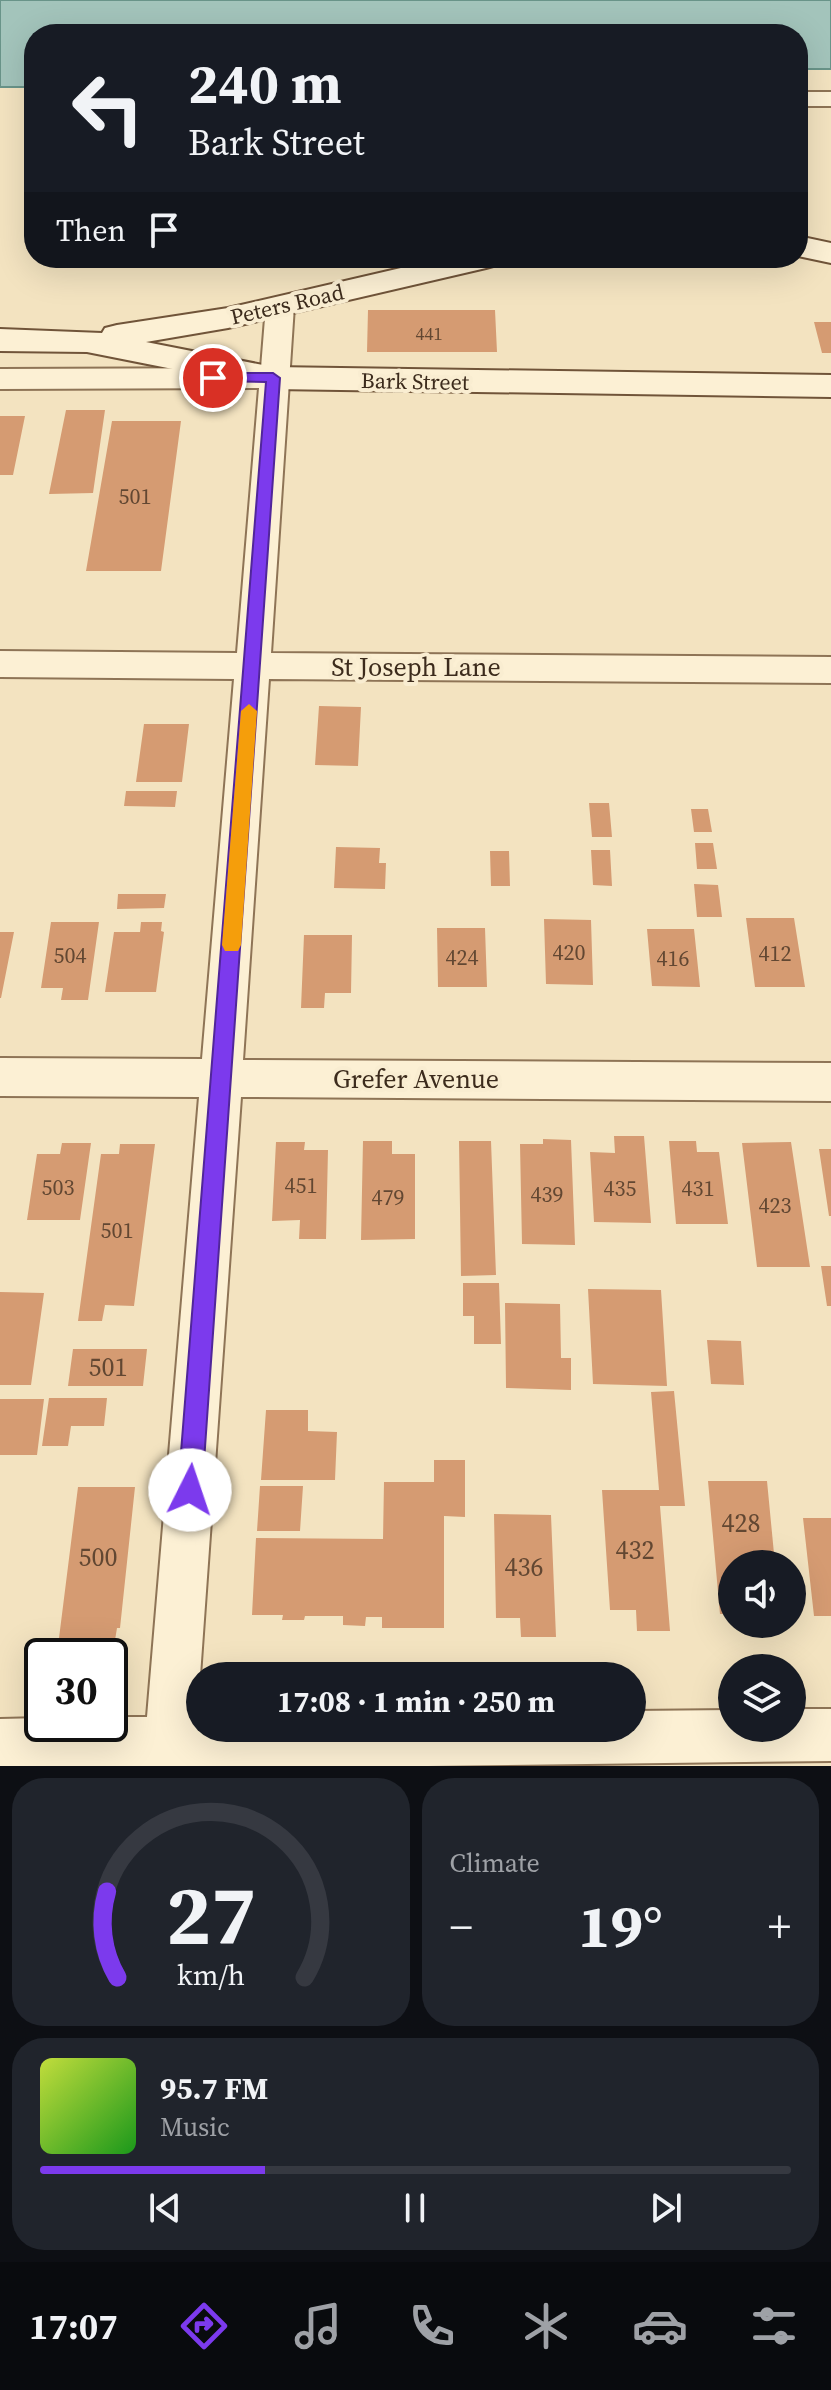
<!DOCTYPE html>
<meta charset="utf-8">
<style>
:root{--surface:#171b24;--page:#20242c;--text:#f1f3f6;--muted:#9ea1a6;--line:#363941;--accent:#7c3aed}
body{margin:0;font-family:"Source Serif 4",serif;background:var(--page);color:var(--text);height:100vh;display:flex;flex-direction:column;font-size:30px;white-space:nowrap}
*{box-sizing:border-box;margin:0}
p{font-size:26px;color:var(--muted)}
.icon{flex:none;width:44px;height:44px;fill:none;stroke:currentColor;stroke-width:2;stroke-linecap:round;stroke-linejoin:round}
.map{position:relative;height:1766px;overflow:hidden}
.details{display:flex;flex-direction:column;gap:12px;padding:12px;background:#0d0f14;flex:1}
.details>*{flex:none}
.banner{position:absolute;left:24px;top:24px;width:784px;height:244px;border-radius:32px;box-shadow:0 8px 32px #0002;background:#171b24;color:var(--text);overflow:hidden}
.tools{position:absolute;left:718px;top:1550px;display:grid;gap:16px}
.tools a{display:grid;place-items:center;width:88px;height:88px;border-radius:50%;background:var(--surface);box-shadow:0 8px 32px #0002;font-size:40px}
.speed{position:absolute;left:24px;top:1638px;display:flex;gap:16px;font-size:40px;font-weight:700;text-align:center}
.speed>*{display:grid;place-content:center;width:104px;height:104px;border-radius:50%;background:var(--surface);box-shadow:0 8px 32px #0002;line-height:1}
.speed .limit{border:4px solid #111;border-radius:12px;background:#fff;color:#111}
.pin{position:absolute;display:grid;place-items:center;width:68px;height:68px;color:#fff;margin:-34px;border:4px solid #fff;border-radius:50%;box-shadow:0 2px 8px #0007}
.me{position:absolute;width:88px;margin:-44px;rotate:4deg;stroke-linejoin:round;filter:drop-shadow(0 0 6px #0008)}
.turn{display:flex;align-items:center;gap:28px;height:168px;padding:0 32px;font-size:36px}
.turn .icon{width:104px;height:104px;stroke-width:2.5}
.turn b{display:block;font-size:56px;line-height:68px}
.then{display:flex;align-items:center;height:76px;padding:0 32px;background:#0003;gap:16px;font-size:30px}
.big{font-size:60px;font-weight:700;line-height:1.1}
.details .card{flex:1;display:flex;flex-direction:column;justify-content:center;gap:12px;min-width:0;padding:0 28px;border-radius:32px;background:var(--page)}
.details .dial{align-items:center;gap:0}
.dial svg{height:208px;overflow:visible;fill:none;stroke:var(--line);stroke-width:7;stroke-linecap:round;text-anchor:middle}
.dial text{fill:var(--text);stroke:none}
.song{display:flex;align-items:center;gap:24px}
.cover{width:96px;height:96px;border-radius:12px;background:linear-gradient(135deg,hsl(70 70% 55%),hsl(120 70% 35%))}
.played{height:8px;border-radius:4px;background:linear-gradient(90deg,var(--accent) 30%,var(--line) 30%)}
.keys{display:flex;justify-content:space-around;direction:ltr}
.heat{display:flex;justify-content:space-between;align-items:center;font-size:44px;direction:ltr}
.details .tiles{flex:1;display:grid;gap:12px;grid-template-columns:1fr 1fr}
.card:last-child{grid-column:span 2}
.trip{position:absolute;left:186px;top:1662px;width:460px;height:80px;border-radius:40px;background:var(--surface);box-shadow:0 8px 32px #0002;font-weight:700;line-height:80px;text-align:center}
.dock{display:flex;height:128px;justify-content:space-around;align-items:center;background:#090b0e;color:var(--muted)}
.dock .icon{width:56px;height:56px}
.dock .current{color:var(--accent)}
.dock b{font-size:36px;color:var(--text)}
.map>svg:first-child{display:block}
.water{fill:#a3c4bb;stroke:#699489;stroke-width:2}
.building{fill:#d59b72}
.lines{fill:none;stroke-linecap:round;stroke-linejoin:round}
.minor-casing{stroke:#8e7456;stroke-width:4}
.secondary-casing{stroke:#705439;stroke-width:4}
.minor{fill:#fcf0d4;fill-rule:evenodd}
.secondary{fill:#fcf0d4;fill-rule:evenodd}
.route{fill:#7c3aed;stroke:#51269a;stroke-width:2}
.slow{fill:#f59e0b}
.labels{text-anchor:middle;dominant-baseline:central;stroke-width:8;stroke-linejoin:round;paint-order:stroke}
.far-number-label{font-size:18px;fill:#624732}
.far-street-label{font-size:22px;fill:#3c2b1c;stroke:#f9edd1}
.number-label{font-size:22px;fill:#624732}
.street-label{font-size:26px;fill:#3c2b1c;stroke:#f9edd1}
.near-number-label{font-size:26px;fill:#624732}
</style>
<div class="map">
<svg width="831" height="1766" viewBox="0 0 831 1766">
<rect width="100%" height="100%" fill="#f3e3c0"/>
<path class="water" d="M 0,0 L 831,0 L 831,69 L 798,69 L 798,34 L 576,34 L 574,27 L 404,32 L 403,29 L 124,34 L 104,31 L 34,34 L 34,87 L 0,87 Z"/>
<path class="building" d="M 368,310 L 495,310 L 497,352 L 367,352 Z
M 814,322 L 831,322 L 831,353 L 822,353 Z
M 66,410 L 105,410 L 93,493 L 49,494 Z
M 0,416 L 25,416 L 13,475 L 0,475 Z
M 112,421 L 181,421 L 161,571 L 86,571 Z
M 319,706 L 361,707 L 358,766 L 315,765 Z
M 144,724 L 189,724 L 182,782 L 136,782 Z
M 126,791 L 177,791 L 175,807 L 124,806 Z
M 589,803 L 609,803 L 612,837 L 592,837 Z
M 691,809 L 708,809 L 712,832 L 694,832 Z
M 695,843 L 713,843 L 717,869 L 697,869 Z
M 336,847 L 380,848 L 379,863 L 386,863 L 385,889 L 334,888 Z
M 591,850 L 610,850 L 612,886 L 593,885 Z
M 490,851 L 509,851 L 510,886 L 491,886 Z
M 694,884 L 718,885 L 722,917 L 697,917 Z
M 118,894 L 166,894 L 164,908 L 117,909 Z
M 746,918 L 794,918 L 805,987 L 755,987 Z
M 544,919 L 591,920 L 593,985 L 546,984 Z
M 51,922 L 99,922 L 88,1000 L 61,1000 L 63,988 L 41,988 Z
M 141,922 L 162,922 L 161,931 L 164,932 L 156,992 L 105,992 L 114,932 L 140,932 Z
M 437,928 L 485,928 L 487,987 L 438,987 Z
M 647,929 L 694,929 L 700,987 L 652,986 Z
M 0,932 L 14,932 L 1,998 L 0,998 Z
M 304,935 L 352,935 L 351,993 L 325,993 L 324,1008 L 301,1008 Z
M 614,1136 L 644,1136 L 651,1223 L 594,1222 L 590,1152 L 615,1153 Z
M 543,1139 L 571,1140 L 575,1245 L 522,1244 L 520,1144 L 543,1144 Z
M 363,1141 L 392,1141 L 392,1154 L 415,1154 L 415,1239 L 361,1240 Z
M 459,1141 L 491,1141 L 496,1275 L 461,1276 Z
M 669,1141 L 696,1141 L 697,1152 L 719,1152 L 728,1224 L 676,1224 Z
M 276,1142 L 305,1142 L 304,1150 L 328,1150 L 326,1239 L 299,1239 L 300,1220 L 272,1221 Z
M 791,1142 L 810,1267 L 757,1267 L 742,1143 Z
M 62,1143 L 91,1143 L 80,1220 L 27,1220 L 37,1154 L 60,1154 Z
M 120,1144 L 155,1144 L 134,1306 L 105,1305 L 102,1321 L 78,1321 L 101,1154 L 119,1154 Z
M 819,1149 L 831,1149 L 831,1216 L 829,1216 Z
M 821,1266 L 831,1266 L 831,1306 L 827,1306 Z
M 463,1283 L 499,1283 L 501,1344 L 474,1344 L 474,1316 L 463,1316 Z
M 588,1289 L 661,1290 L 667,1386 L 593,1384 Z
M 0,1292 L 44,1293 L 31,1385 L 0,1385 Z
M 505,1303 L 560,1304 L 561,1358 L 571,1358 L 571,1390 L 506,1388 Z
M 707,1340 L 741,1341 L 744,1385 L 711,1384 Z
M 73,1349 L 147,1349 L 143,1386 L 68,1386 Z
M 674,1391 L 685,1506 L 660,1506 L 670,1631 L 637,1631 L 636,1610 L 610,1610 L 602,1490 L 659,1490 L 651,1392 Z
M 49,1398 L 107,1398 L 104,1426 L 71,1426 L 68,1446 L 42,1446 Z
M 0,1399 L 44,1399 L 37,1455 L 0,1455 Z
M 266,1410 L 308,1410 L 308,1431 L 337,1432 L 335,1480 L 261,1480 Z
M 434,1460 L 465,1460 L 465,1517 L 444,1516 L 444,1628 L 382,1628 L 382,1617 L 366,1617 L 365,1626 L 343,1625 L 343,1616 L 305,1616 L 304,1620 L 282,1620 L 283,1615 L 252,1615 L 256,1538 L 383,1539 L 384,1482 L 434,1482 Z
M 708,1481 L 767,1481 L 775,1564 L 732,1564 L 732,1614 L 720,1614 Z
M 260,1486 L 303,1486 L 300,1531 L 257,1531 Z
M 78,1487 L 135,1487 L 120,1628 L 117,1628 L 115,1640 L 94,1641 L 92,1646 L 58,1646 Z
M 494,1514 L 551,1515 L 556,1637 L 521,1637 L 520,1618 L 496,1618 Z
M 803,1518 L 831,1518 L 831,1616 L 814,1616 Z
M 749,1624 L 781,1624 L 782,1633 L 750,1633 Z"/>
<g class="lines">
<defs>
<path id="minor" d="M 798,92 L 831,92 L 831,106 L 798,106 Z
M 280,297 L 290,300 L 294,306 L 271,653 L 831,657 L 831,683 L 269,679 L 243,1060 L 831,1063 L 831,1101 L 241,1097 L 200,1676 L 200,1728 L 632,1728 L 632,1711 L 732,1710 L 732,1728 L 792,1728 L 792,1709 L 831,1709 L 831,1761 L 428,1766 L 0,1766 L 0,1719 L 42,1718 L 42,1724 L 110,1724 L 110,1717 L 147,1717 L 199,1097 L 0,1096 L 0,1058 L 202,1059 L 234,679 L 0,677 L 0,651 L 237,653 L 259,388 L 0,389 L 0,369 L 261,368 L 266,306 L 270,300 Z"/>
<path id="secondary" d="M 798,236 L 831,243 L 831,263 L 798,256 Z
M 444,258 L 502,258 L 497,265 L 486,268 L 228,328 L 146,342 L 273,367 L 831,375 L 831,397 L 273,389 L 87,352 L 0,351 L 0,329 L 102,333 L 105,328 L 117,325 L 228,308 Z"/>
</defs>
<use href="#minor" class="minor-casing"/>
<use href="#secondary" class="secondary-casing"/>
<use href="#minor" class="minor"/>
<use href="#secondary" class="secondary"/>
</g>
<path class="route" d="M 213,373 L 273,373 L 280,378 L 202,1490 L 198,1498 L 190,1502 L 182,1498 L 178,1490 L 266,382 L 208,381 L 206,378 Z"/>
<path class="slow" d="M 249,704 L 257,711 L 241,945 L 238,951 L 225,951 L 222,945 L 241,711 Z"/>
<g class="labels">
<g class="far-number-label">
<text x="429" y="333">441</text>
</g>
<g class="far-street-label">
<text transform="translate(287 304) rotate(-13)">Peters Road</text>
<text transform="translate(415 381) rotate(1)">Bark Street</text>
</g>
<g class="number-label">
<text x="135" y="496">501</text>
<text x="569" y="952">420</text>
<text x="775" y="953">412</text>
<text x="70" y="955">504</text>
<text x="462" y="957">424</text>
<text x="673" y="958">416</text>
<text x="301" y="1185">451</text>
<text x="58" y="1187">503</text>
<text x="620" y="1188">435</text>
<text x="698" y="1188">431</text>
<text x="547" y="1194">439</text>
<text x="388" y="1197">479</text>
<text x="775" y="1205">423</text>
<text x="117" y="1230">501</text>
</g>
<g class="street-label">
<text x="416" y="667">St Joseph Lane</text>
<text x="416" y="1079">Grefer Avenue</text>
</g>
<g class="near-number-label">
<text x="108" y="1367">501</text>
<text x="741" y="1523">428</text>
<text x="635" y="1550">432</text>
<text x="98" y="1557">500</text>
<text x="524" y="1567">436</text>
</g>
</g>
</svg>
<div class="tools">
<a><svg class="icon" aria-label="sound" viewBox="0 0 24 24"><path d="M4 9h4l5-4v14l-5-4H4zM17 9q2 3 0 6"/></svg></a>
<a><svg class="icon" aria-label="layers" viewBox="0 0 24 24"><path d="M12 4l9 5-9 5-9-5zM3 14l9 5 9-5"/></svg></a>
</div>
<div class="speed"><div class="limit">30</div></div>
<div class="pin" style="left:213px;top:378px;background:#d93025"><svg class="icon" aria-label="arrive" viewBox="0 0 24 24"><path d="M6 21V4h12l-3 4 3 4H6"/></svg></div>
<svg class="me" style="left:190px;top:1490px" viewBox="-20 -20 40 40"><circle r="19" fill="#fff"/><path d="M0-13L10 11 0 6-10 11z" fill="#7c3aed"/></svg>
<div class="trip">17:08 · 1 min · 250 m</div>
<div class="banner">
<div class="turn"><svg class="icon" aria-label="left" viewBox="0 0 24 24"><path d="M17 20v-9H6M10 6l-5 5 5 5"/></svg><div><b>240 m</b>Bark Street</div></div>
<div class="then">Then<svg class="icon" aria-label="arrive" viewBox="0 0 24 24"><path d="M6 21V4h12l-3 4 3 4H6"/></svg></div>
</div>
</div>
<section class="details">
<div class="tiles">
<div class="card dial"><svg viewBox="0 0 100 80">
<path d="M14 69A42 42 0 1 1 86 69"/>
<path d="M14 69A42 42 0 0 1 10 36" stroke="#7c3aed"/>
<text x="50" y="56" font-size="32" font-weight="700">27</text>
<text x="50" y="72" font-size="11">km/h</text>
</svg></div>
<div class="card"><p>Climate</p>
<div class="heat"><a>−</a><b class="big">19°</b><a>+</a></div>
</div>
<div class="card">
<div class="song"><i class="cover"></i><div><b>95.7 FM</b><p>Music</p></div></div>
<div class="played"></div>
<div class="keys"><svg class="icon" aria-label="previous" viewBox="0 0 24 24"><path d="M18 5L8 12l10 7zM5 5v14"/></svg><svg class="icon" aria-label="pause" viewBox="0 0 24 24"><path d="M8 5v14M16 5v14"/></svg><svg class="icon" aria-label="next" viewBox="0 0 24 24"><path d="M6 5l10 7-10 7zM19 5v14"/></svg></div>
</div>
</div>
</section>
<nav class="dock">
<b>17:07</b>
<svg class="icon current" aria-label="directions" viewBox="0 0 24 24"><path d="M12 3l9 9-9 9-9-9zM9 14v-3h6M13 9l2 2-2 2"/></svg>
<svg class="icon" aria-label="music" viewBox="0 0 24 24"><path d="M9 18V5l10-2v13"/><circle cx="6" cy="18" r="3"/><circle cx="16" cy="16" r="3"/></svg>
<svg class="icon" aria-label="phone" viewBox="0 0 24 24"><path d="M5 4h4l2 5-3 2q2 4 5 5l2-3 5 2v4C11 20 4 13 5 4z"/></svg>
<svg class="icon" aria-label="climate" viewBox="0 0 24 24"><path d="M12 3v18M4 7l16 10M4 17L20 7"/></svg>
<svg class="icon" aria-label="car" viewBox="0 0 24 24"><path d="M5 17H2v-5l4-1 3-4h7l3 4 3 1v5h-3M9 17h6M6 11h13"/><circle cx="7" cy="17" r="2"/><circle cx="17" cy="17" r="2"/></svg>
<svg class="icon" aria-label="filters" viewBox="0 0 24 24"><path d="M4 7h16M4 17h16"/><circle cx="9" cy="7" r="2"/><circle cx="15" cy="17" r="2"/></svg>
</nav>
